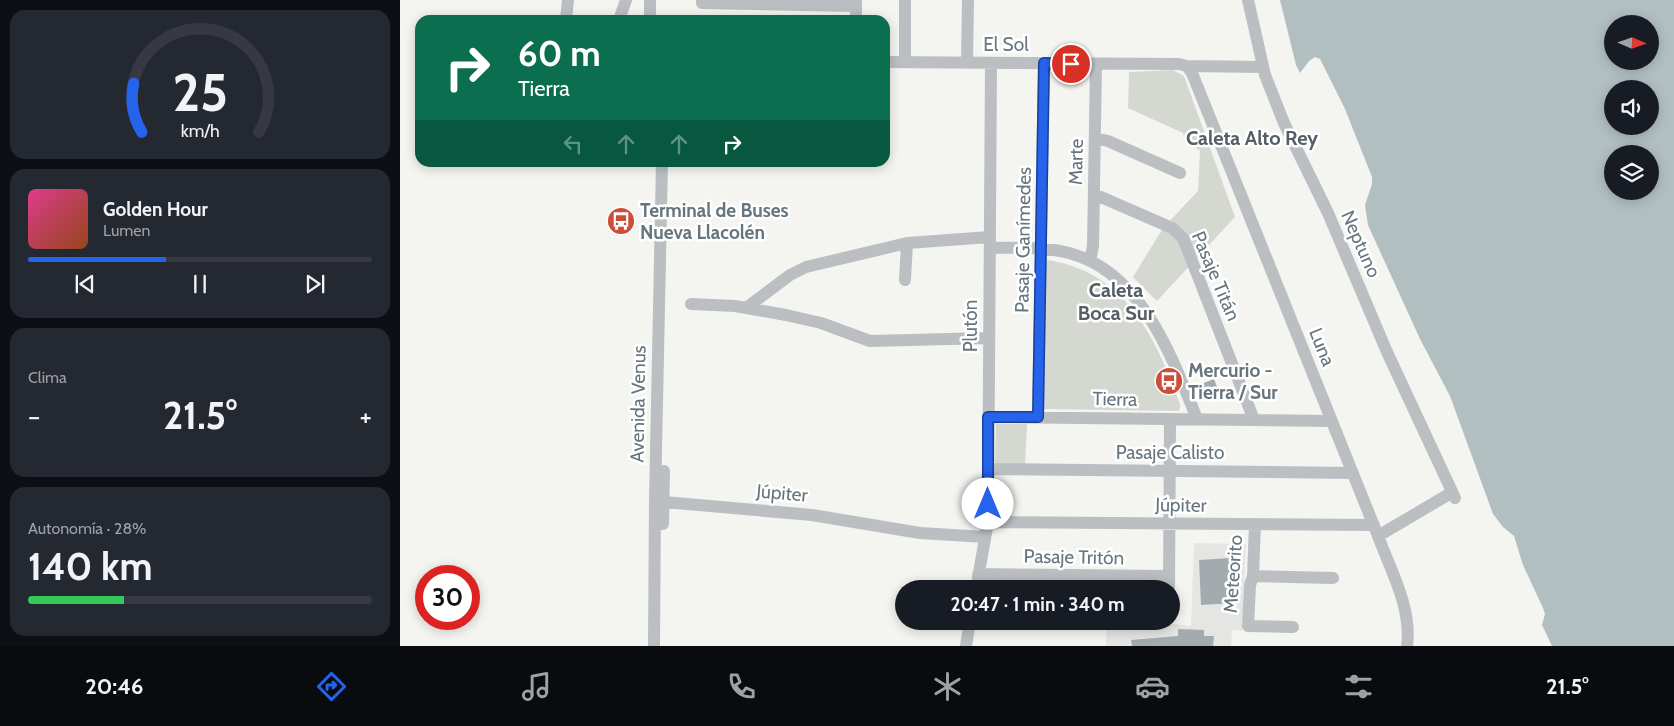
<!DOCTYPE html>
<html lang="es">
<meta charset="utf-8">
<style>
:root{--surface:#171b24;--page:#242831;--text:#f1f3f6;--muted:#9ea1a6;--line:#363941;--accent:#2563eb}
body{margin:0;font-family:Cabin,sans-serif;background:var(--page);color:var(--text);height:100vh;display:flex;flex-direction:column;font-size:19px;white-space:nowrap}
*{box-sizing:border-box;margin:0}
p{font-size:16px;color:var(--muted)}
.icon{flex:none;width:28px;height:28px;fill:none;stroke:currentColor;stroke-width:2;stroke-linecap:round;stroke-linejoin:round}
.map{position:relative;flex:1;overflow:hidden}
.sheet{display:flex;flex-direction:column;gap:10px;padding:10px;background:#0d0f14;width:400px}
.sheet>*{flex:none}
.hud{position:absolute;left:15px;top:15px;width:475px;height:152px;border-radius:15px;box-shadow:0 2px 12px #0003;background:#0b6e4f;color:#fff;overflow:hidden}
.needle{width:32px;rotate:92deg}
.buttons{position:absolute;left:1204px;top:15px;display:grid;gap:10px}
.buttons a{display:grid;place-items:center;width:55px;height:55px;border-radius:50%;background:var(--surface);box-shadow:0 2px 12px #0003;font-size:25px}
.speed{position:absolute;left:15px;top:565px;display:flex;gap:10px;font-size:25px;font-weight:700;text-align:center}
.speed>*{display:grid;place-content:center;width:65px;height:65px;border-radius:50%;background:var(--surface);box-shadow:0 2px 12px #0003;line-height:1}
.speed .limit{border:8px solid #d22;background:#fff;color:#111}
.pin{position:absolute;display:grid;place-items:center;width:42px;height:42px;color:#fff;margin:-21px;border:2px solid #fff;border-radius:50%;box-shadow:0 1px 5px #0007}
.me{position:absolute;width:55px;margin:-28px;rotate:0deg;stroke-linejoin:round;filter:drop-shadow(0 0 4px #0008)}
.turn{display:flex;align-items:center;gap:18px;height:105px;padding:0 20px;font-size:22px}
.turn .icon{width:65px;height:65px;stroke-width:2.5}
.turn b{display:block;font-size:35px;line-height:42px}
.lanes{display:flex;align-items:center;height:48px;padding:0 20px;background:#0003;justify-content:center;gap:25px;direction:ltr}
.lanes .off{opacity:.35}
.big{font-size:38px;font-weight:800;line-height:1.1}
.sheet .widget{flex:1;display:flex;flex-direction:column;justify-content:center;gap:8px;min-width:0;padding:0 18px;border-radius:15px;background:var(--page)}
.sheet .dial{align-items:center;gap:0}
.dial svg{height:130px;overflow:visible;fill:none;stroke:var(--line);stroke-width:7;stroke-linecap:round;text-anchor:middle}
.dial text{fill:var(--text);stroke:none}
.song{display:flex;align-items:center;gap:15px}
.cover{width:60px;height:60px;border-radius:8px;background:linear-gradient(135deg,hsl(330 70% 55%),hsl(20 70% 35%))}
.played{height:5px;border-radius:2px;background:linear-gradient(90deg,var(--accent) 40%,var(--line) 40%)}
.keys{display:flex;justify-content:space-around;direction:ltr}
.heat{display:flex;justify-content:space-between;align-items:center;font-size:28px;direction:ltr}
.charge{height:8px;border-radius:4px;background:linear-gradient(90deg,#34c759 28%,var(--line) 0)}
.trip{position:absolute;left:495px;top:580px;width:285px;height:50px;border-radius:25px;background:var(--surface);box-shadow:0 2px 12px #0003;font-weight:800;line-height:50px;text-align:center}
.dock{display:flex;height:80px;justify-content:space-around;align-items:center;background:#090b0e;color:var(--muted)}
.dock .icon{width:35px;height:35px}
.dock .on{color:var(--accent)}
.dock b{font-size:22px;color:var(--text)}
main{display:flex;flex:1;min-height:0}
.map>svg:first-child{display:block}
.built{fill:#e5e5e4}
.green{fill:#d4d8d0}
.water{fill:#b2bfc1;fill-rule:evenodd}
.building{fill:#a3abaf}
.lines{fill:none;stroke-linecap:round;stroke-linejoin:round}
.minor{stroke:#bbbfc2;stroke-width:12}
.route-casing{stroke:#184099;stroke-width:12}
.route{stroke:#2563eb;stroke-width:9}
.labels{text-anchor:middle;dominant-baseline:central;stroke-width:5;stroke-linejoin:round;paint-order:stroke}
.street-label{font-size:19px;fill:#67767e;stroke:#fff}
.poi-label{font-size:19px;font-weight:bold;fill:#67767e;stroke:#fff;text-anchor:start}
.neighbourhood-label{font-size:20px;font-weight:bold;fill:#545e64;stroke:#fff}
</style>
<main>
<section class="sheet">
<div class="widget dial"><svg viewBox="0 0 100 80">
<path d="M14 69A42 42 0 1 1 86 69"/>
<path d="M14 69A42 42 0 0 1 9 39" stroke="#2563eb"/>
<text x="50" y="56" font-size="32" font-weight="700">25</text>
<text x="50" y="72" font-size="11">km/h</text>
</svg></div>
<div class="widget">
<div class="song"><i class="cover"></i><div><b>Golden Hour</b><p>Lumen</p></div></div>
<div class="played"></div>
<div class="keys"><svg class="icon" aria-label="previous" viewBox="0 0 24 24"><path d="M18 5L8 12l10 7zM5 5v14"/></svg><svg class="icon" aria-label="pause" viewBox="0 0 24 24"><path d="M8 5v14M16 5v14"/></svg><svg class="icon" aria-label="next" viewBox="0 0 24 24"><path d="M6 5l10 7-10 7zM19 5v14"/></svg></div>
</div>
<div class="widget"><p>Clima</p>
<div class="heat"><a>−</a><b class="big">21.5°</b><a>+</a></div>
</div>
<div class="widget"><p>Autonomía · 28%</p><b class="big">140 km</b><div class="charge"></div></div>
</section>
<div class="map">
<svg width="1274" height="646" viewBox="0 0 1274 646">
<rect width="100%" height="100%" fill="#f4f4f1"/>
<path class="built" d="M 794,543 L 846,544 L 842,631 L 832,630 L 831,646 L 706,646 L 707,621 L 747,621 L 791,626 Z"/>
<path class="green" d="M 773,70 L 784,76 L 835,217 L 757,301 L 733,277 L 763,228 L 798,191 L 800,150 L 785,143 L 783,133 L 728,108 L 729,72 Z
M 646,260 C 724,270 756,337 780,404 L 780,409 L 778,411 L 644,409 Z
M 596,424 L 627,424 L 625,465 L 595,465 Z"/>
<path class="water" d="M 880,0 L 1274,0 L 1274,646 L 1152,646 L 1142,625 L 1145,614 L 1143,608 L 1123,565 L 1114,536 L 1103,527 L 1093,514 L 1050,396 L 1020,339 L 968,225 L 965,205 L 972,184 L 972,177 L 945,109 L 920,59 L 915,57 L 909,61 L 900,73 L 896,65 ZM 1212,24 L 1250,24 L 1250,61 L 1212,61 ZM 1212,89 L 1250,89 L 1250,126 L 1212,126 ZM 1212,154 L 1250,154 L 1250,191 L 1212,191 Z"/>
<path class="building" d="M 814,379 L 820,395 L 807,400 L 801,384 Z
M 831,558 L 833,603 L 801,605 L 799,560 Z
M 778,629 L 804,630 L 804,636 L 814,636 L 813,646 L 732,646 L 731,640 L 778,636 Z"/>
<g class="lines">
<path class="minor" d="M 302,0 L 302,3 L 456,6
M 848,0 L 865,75 L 884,123 L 928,213 L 987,352 L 1055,498
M 166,20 L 168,0
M 219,20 L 226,0
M 250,20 L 250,0
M 456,20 L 456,0
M 485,62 L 779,64 L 787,66 L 863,67
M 505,62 L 505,0
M 567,63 L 568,0
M 787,66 L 792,73 L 978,536 C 991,571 1012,608 1007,646
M 695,138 L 708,141 L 780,173
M 694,194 L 772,228 L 783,238 L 854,420
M 590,248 C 616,248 644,246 669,253 C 742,272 772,357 797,419
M 690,261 L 693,246 L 696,64
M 505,280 L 507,243
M 291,304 L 335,306 L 386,315 L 421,323 L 470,341 L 589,338
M 346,308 L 390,275 L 406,267 L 507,243 L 590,237
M 588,417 L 931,421
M 638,417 L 644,63
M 588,469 L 952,473
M 264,502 L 412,515 L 520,533 L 585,537
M 588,522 L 974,525
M 263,524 L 264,471
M 855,524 L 853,576 L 850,585 L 848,626 L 893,627
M 978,536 L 1051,493
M 578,574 L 769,576
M 853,576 L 933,578
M 576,589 L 588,522 L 591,63
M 769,589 L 770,419
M 254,646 L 255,500 L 262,162
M 566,646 L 570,621"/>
</g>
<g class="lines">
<defs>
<path id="route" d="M 588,504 L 588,417 L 638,417 L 644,63 L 671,64"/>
</defs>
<use href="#route" class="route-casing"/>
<use href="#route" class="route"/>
</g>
<defs>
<symbol id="bus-disc" viewBox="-11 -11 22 22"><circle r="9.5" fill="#cc4e39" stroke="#fff"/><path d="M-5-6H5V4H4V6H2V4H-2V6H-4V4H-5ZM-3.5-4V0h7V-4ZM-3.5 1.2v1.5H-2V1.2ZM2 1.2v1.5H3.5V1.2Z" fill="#fff"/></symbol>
</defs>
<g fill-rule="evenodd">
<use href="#bus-disc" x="205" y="205" width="32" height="32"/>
<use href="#bus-disc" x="753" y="365" width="32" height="32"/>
</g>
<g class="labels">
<g class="street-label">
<text x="606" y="44">El Sol</text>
<text transform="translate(676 162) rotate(-89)">Marte</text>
<text transform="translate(623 240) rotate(-89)">Pasaje Ganímedes</text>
<text transform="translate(961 244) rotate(66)">Neptuno</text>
<text transform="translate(816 276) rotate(67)">Pasaje Titán</text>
<text transform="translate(570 326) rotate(-90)">Plutón</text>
<text transform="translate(922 347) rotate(68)">Luna</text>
<text transform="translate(715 399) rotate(1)">Tierra</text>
<text transform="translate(238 404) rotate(-89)">Avenida Venus</text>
<text x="770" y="452">Pasaje Calisto</text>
<text transform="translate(382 493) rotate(5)">Júpiter</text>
<text transform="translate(781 505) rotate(1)">Júpiter</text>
<text transform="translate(674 557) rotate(1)">Pasaje Tritón</text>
<text transform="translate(833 574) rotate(-86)">Meteorito</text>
</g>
<g class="poi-label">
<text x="240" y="210">Terminal de Buses<tspan x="240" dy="22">Nueva Llacolén</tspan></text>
<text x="788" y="370">Mercurio -<tspan x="788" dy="22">Tierra / Sur</tspan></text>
</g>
<g class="neighbourhood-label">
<text x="852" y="138">Caleta Alto Rey</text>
<text x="716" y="290">Caleta<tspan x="716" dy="23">Boca Sur</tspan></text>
</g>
</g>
</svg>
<div class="buttons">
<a><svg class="needle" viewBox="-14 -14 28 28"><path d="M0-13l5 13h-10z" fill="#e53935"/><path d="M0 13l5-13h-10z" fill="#9ea1a6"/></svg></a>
<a><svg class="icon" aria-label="sound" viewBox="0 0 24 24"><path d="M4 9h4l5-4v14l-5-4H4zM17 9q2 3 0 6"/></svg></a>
<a><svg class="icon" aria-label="layers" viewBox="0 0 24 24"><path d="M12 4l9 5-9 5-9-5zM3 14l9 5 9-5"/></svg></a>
</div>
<div class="speed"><div class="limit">30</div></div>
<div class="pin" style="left:671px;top:64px;background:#d93025"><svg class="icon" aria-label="arrive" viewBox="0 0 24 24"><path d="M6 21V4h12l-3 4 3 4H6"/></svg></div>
<svg class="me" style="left:588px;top:504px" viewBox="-20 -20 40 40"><circle r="19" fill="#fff"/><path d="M0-13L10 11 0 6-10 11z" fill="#2563eb"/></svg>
<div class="trip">20:47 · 1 min · 340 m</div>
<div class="hud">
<div class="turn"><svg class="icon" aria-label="right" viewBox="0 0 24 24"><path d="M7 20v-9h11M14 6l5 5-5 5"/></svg><div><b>60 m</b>Tierra</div></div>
<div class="lanes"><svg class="icon off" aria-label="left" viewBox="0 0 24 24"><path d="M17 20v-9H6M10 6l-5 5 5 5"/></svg><svg class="icon off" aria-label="ahead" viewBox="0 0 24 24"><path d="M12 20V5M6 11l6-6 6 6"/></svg><svg class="icon off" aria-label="ahead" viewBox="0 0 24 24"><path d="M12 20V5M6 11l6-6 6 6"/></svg><svg class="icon" aria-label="right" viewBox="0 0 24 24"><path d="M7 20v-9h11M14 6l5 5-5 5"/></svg></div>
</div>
</div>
</main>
<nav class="dock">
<b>20:46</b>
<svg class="icon on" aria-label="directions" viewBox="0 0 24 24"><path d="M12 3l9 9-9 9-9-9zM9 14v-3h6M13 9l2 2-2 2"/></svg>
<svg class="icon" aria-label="music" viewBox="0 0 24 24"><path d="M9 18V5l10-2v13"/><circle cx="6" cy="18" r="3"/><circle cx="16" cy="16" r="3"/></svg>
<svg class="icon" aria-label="phone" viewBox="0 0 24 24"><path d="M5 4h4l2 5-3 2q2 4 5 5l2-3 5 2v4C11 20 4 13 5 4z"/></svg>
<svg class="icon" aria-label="climate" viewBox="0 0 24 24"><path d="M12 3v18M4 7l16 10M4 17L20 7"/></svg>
<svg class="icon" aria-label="car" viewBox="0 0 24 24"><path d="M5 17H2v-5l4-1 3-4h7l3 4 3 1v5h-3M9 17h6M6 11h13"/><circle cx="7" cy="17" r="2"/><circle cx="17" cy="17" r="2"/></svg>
<svg class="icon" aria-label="filters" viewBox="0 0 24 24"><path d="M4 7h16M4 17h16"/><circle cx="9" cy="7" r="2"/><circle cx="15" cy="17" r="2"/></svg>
<b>21.5°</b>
</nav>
